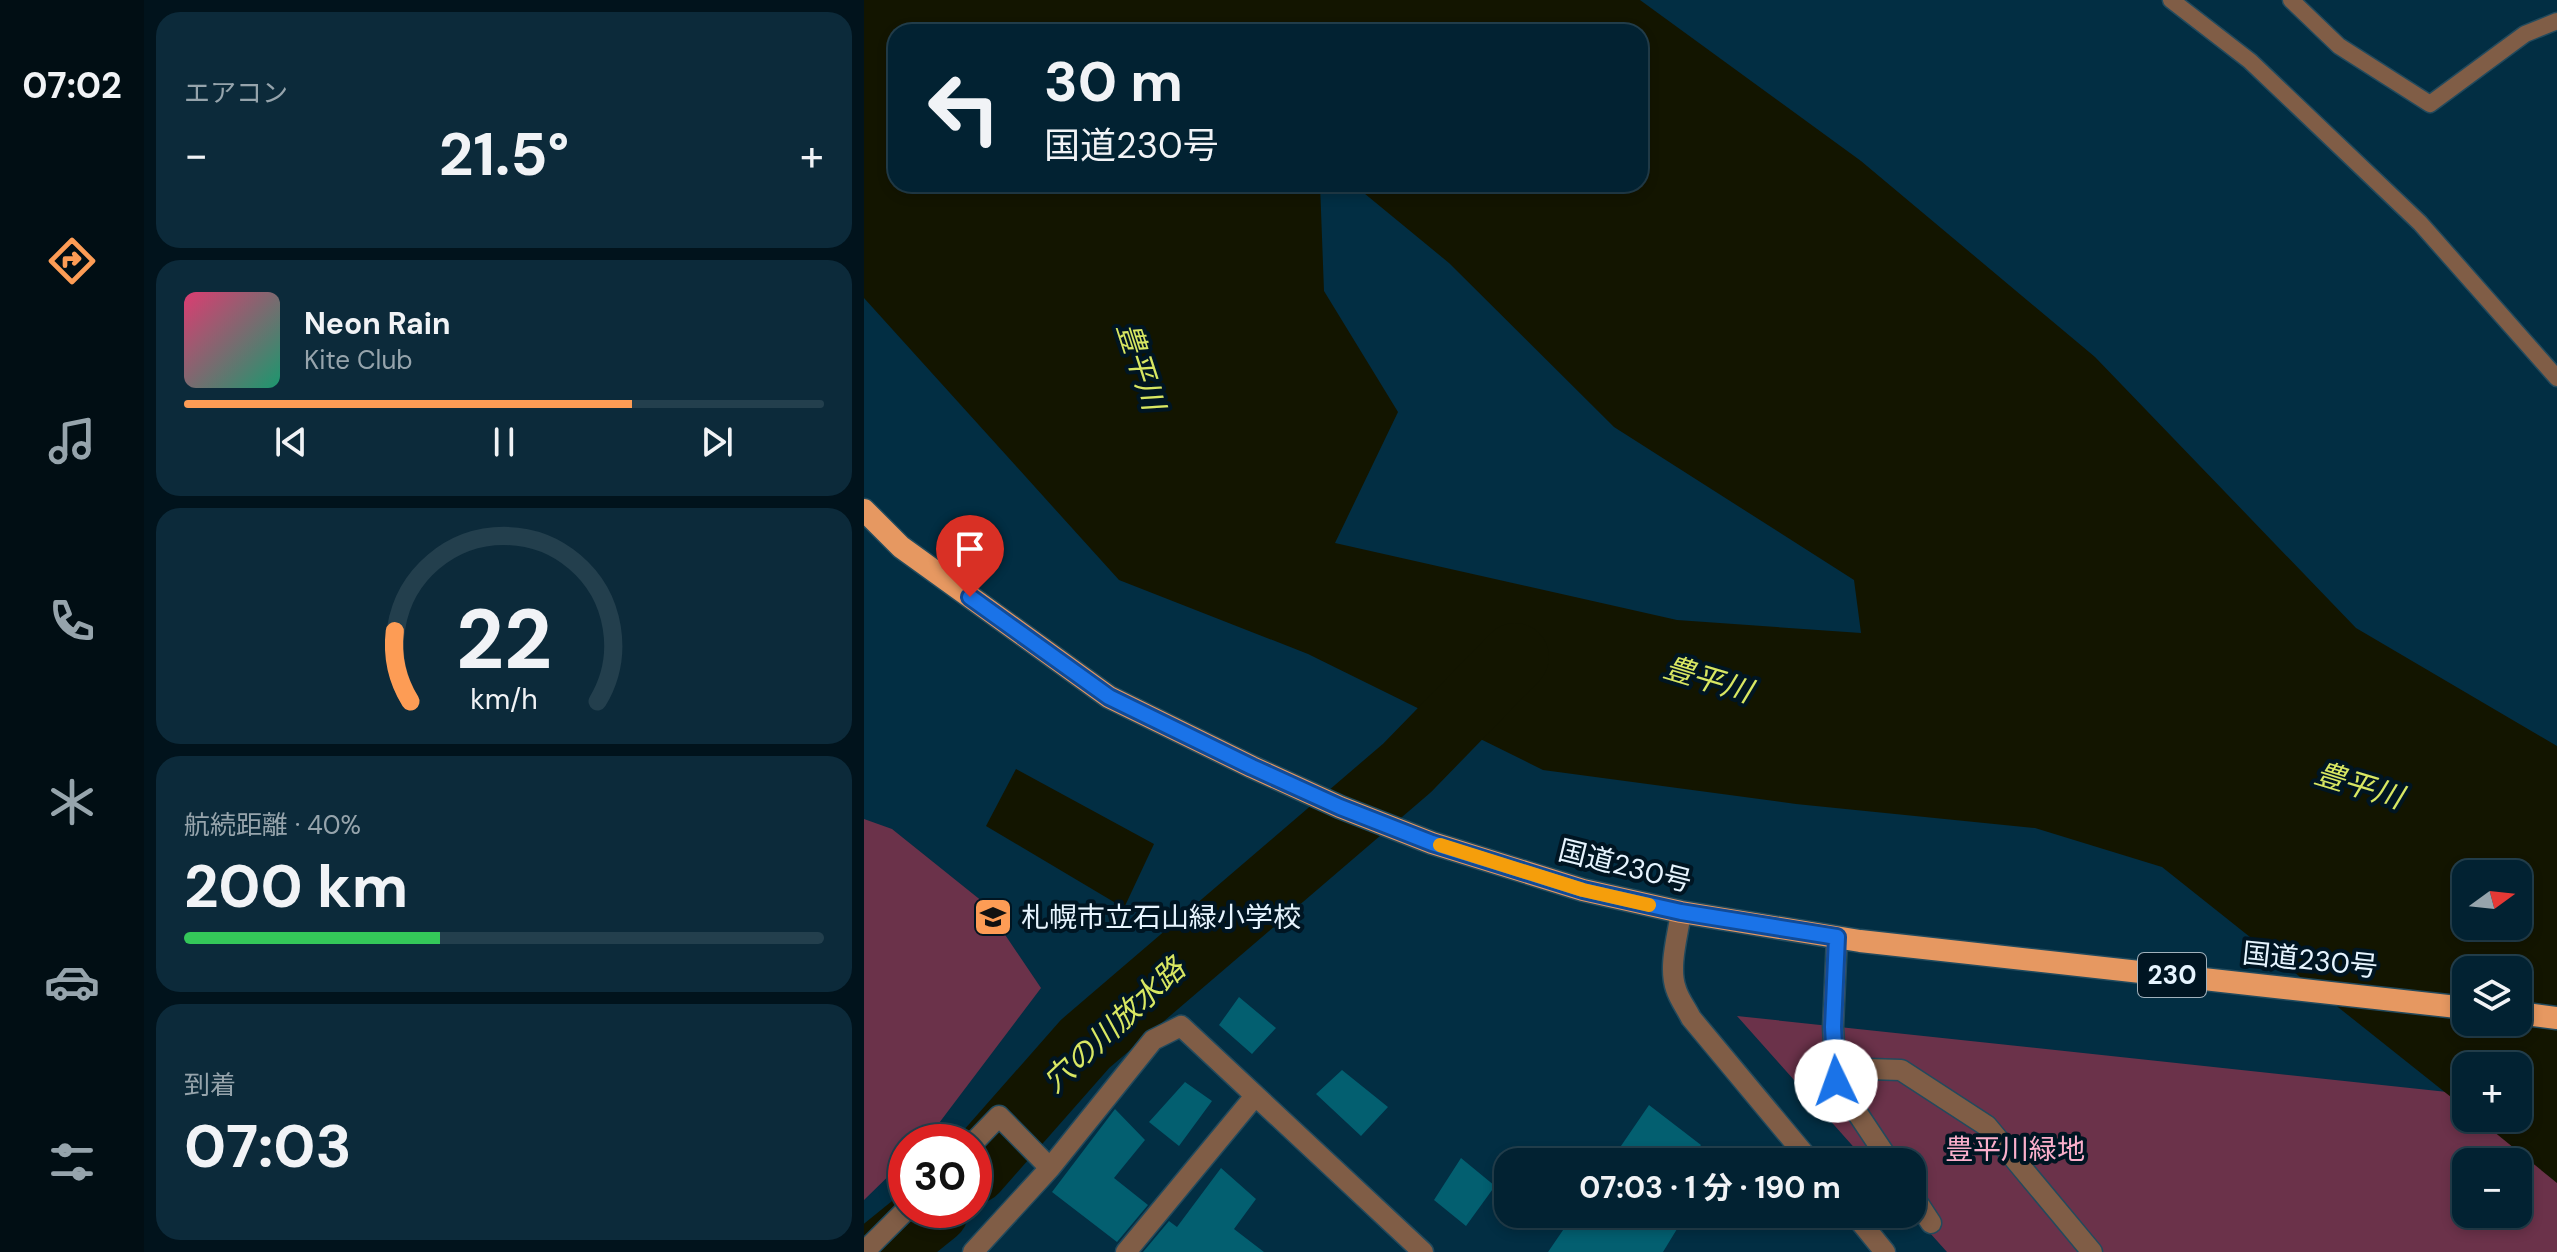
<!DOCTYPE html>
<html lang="ja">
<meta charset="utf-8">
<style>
:root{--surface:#022232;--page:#0c2a3a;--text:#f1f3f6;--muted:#96a4ac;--line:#233f4d;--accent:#fd9c55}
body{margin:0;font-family:"DM Sans","Noto Sans JP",sans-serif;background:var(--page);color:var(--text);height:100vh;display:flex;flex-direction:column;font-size:30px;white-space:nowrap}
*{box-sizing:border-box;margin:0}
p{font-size:26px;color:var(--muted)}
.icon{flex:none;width:44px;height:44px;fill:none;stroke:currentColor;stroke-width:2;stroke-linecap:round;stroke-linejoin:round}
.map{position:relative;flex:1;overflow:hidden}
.side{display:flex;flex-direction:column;gap:12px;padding:12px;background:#01131c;width:720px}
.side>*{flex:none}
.guide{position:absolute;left:24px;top:24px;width:760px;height:168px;border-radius:24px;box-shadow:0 4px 12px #0003,0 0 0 2px var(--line);background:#022232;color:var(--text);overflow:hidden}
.needle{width:52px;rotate:75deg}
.buttons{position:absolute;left:1588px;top:860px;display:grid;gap:16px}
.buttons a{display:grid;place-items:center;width:80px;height:80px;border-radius:16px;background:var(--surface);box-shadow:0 4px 12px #0003,0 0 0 2px var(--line);font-size:40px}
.speed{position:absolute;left:24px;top:1124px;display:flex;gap:16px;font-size:40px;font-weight:700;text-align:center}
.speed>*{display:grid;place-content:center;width:104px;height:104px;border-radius:50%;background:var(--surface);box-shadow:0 4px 12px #0003,0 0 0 2px var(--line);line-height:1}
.speed .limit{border:12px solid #d22;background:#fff;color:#111}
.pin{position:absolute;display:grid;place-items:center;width:68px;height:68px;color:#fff;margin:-82px -34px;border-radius:50% 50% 50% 0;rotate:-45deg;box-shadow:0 0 8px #0007}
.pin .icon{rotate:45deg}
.me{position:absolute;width:88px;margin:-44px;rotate:357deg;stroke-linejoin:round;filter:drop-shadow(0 0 6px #0008)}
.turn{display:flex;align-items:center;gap:28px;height:168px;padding:0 24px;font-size:36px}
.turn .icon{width:104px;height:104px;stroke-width:2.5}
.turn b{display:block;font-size:56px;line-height:68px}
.big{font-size:60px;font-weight:700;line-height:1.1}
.side .card{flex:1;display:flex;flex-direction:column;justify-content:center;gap:12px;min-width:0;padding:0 28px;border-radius:24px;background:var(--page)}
.side .dial{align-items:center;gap:0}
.dial svg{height:208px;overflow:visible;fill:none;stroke:var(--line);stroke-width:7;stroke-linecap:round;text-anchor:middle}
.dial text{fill:var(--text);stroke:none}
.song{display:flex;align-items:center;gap:24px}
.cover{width:96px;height:96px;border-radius:12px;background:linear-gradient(135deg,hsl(340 70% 55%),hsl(160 70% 35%))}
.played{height:8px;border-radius:4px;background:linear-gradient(90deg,var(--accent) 70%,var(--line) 70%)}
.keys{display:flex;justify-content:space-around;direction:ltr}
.heat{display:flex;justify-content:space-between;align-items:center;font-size:44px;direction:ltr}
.charge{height:12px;border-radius:6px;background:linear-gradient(90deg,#34c759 40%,var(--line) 0)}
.trip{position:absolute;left:630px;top:1148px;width:432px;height:80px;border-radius:24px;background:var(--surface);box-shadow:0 4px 12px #0003,0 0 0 2px var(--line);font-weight:700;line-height:80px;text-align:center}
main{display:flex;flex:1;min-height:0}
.menu{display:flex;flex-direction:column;width:144px;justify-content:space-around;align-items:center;background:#010e14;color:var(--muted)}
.menu .icon{width:56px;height:56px}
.menu .current{color:var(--accent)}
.menu b{font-size:36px;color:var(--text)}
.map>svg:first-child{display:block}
.green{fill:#6b324a;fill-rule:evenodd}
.water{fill:#131500;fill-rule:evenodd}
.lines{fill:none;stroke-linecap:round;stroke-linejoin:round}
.river{stroke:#131500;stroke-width:68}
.building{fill:#035f70}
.service-casing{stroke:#224a5d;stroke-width:19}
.minor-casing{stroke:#224a5d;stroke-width:23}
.trunk-casing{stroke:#224a5d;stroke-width:25}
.service{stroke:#805d46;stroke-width:16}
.minor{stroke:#805d46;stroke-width:20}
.trunk{stroke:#e69861;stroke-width:22}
.route-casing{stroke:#114b97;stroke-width:20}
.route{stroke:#1a73e8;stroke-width:14}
.slow{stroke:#f59e0b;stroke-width:14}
.labels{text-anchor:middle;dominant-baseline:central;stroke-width:8;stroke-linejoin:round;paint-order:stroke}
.shield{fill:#001522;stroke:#a1b1bc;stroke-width:2}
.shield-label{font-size:26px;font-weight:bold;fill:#e6f4fe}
.street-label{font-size:28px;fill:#e6f4fe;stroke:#001522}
.poi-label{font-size:28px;fill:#e6f4fe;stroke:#001522;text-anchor:start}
.park-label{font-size:28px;fill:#faafcb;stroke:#001522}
.water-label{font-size:30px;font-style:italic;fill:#d8e762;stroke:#001522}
</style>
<main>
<nav class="menu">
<b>07:02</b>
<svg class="icon current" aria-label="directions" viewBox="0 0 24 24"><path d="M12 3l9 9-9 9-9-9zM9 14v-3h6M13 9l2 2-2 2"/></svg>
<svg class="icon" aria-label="music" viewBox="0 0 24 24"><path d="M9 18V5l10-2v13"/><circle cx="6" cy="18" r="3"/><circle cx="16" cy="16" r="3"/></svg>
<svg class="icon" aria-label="phone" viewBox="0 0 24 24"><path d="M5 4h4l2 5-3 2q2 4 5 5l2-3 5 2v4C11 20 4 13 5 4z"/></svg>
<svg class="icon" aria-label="climate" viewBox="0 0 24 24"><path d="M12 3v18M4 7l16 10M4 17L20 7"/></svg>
<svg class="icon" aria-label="car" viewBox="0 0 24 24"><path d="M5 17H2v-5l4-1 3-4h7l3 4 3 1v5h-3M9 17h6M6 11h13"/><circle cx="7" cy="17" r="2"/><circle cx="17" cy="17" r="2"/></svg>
<svg class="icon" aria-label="filters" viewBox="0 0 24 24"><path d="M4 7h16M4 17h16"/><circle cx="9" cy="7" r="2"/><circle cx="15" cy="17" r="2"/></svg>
</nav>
<section class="side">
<div class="card"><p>エアコン</p>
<div class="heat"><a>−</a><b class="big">21.5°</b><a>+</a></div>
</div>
<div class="card">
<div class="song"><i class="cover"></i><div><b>Neon Rain</b><p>Kite Club</p></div></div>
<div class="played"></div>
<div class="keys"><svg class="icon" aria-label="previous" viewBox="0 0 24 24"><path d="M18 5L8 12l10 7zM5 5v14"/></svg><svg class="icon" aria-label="pause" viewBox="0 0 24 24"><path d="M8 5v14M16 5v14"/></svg><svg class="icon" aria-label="next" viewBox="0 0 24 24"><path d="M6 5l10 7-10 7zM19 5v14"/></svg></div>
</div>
<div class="card dial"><svg viewBox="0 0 100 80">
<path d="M14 69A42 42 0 1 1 86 69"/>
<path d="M14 69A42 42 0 0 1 8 42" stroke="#fd9c55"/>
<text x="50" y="56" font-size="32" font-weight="700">22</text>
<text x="50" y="72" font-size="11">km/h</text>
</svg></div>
<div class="card"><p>航続距離 · 40%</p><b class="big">200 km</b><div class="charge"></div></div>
<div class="card"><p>到着</p><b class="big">07:03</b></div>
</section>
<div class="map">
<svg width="1693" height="1252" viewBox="0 0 1693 1252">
<rect width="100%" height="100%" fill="#022e43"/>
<path class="green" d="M 0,819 L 28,829 L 119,902 L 177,988 L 66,1135 L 59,1142 L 42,1142 L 42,1159 L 0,1200 Z
M 873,1016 L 1602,1094 L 1602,1118 L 1654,1118 L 1693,1104 L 1693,1252 L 1083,1252 L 1048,1213 L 1048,1162 L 1003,1162 ZM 1602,1162 L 1654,1162 L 1654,1214 L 1602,1214 Z"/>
<path class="water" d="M 0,0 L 776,0 L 997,161 L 1231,357 L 1492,628 L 1693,746 L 1693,1183 L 1613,1118 L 1654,1118 L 1654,1066 L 1602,1066 L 1602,1109 L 1298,867 L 1171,828 L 932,804 L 679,770 L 444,654 L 255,580 L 0,298 ZM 32,32 L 776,32 L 776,184 L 489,184 L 585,263 L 750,427 L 990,580 L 997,633 L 813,620 L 471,543 L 534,412 L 460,291 L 456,184 L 32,184 ZM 1602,874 L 1654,874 L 1654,926 L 1602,926 ZM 1602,970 L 1654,970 L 1654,1022 L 1602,1022 Z
M 152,769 L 290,844 L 260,908 L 122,826 Z"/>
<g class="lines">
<path class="river" d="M 110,1170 L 221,1044 L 543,768 L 651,657
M 19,1252 L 71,1210"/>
</g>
<path class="building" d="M 375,997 L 412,1028 L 388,1054 L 355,1025 Z
M 478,1070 L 524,1107 L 497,1136 L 452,1094 Z
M 321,1082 L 348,1101 L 315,1146 L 285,1122 Z
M 785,1105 L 837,1145 L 824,1162 L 746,1162 Z
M 251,1109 L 281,1140 L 250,1178 L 284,1205 L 253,1242 L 188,1192 Z
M 597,1158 L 631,1186 L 602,1226 L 570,1200 Z
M 357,1168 L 392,1199 L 370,1229 L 400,1252 L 279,1252 L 305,1221 L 313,1227 Z
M 710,1214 L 795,1214 L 813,1229 L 799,1252 L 684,1252 Z"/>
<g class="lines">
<defs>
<path id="service" d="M 1307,0 L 1386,61 L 1556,223 L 1693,378
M 1427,0 L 1475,46 L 1566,104 L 1661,34 L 1693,21"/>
<path id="minor" d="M 817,912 C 814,935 804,967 812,989 C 815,999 822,1008 827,1018 L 947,1162
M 973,937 L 969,1027 L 972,1081 L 1026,1162
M 972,1068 L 1037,1070 L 1123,1126 L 1228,1252
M 110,1142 L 135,1116 L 186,1168
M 1048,1194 L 1067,1223
M 990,1214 L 1021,1252
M 0,1252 L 42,1210
M 109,1252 L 186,1168 L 289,1040 L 317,1026 L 559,1252
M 262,1252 L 391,1096"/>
<path id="trunk" d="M 0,510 L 37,547 L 245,697 L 388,767 L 476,807 L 568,843 L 719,890 L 817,912 L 996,941 L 1602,1008
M 1654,1013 L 1693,1018"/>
</defs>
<use href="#service" class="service-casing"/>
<use href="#minor" class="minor-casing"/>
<use href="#trunk" class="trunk-casing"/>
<use href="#service" class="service"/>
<use href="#minor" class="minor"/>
<use href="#trunk" class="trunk"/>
</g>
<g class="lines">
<defs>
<path id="route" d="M 106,597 L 245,697 L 388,767 L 476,807 L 568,843 L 719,890 L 817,912 L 973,937 L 969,1027 L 972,1081"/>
</defs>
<use href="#route" class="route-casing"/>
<use href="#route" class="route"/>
<path class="slow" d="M 576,845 L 719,890 L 785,905"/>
</g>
<defs>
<symbol id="school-square" viewBox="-11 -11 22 22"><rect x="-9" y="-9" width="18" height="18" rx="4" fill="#fd9c55" stroke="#001522"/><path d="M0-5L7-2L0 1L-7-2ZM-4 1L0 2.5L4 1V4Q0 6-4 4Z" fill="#111"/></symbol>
</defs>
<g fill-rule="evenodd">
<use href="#school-square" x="107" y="895" width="44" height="44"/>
</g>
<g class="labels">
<rect class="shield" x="1274" y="953" width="68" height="44" rx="6"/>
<g class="shield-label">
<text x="1308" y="975">230</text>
</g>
<g class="street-label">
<text transform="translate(761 866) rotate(14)">国道230号</text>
<text transform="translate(1446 960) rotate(6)">国道230号</text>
</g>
<g class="poi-label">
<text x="157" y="917">札幌市立石山緑小学校</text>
</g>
<g class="park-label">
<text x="1151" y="1149">豊平川緑地</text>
</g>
<g class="water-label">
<text transform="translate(277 366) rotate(72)">豊平川</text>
<text transform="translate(844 679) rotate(17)">豊平川</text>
<text transform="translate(1495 785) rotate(17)">豊平川</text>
<text transform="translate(250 1025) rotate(-43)">穴の川放水路</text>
</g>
</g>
</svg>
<div class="buttons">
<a><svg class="needle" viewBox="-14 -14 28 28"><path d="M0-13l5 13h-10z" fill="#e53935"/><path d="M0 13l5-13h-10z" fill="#96a4ac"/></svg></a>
<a><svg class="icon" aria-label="layers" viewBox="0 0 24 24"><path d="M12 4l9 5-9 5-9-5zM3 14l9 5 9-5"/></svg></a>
<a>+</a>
<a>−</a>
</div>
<div class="speed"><div class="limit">30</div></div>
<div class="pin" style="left:106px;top:597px;background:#d93025"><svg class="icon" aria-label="arrive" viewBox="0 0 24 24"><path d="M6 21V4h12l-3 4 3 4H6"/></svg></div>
<svg class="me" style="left:972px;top:1081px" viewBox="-20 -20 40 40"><circle r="19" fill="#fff"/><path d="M0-13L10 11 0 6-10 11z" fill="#1a73e8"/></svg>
<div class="trip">07:03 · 1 分 · 190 m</div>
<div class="guide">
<div class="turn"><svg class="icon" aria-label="left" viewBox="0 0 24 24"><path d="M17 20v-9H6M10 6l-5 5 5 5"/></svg><div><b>30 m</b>国道230号</div></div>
</div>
</div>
</main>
